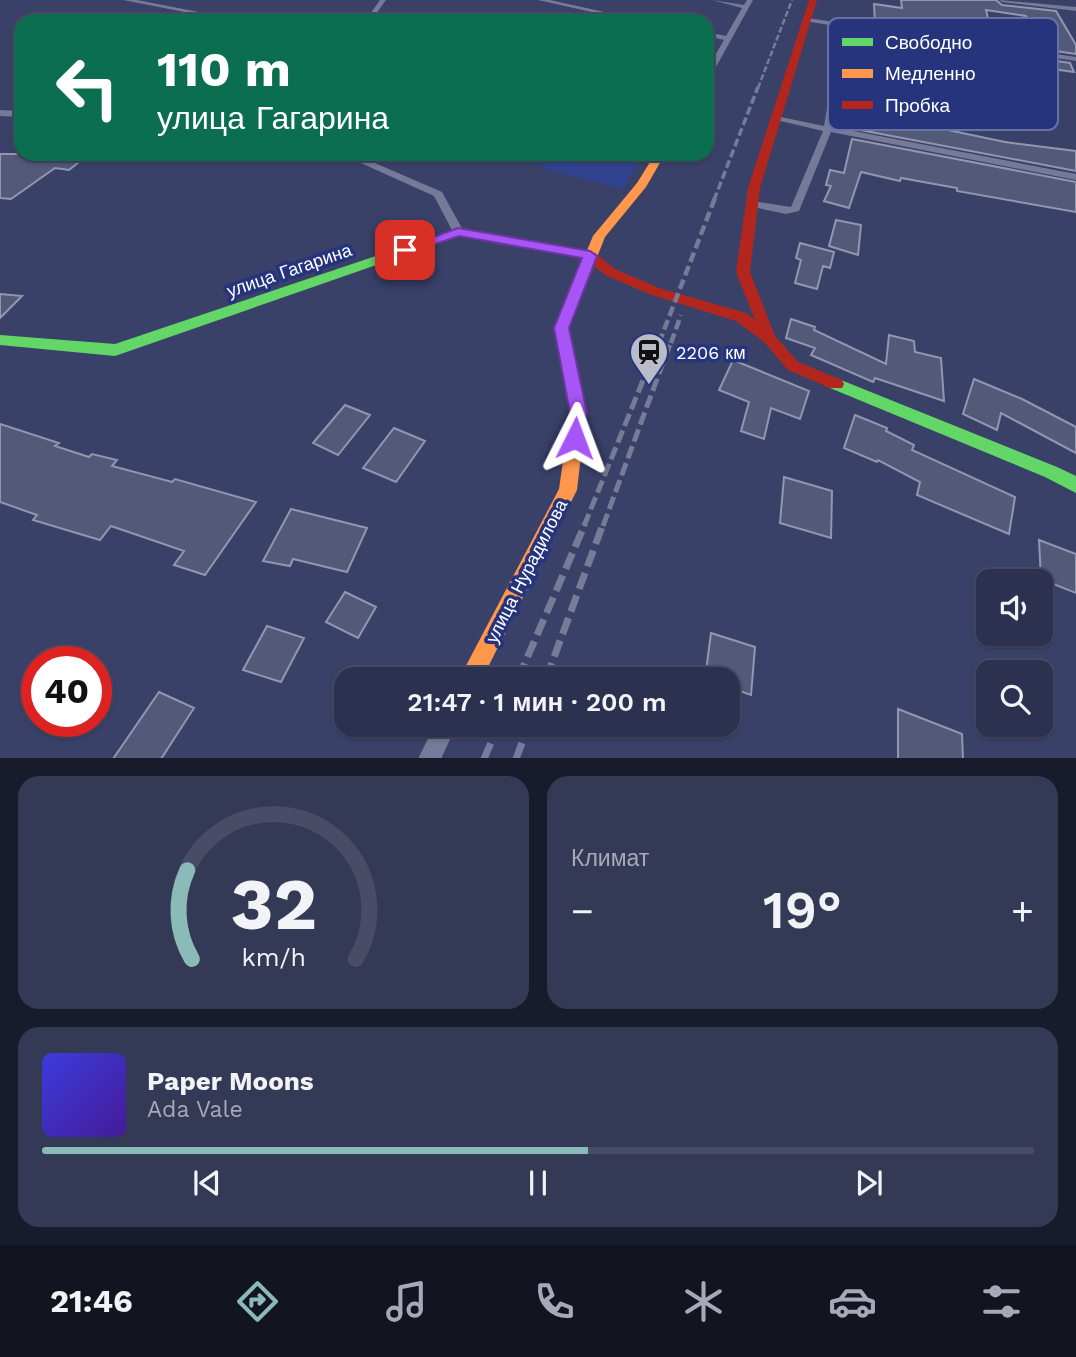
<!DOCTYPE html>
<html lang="ru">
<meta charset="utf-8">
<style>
:root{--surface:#2c314f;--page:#343956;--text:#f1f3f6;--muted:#a6a9b7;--line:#484c66;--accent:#8bbbb9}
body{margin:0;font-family:"Work Sans",sans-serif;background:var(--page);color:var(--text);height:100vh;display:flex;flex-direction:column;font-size:26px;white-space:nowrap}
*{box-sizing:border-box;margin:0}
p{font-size:23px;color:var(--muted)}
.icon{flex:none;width:38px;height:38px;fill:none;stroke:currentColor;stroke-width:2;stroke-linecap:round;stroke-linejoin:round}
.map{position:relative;height:758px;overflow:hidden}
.sheet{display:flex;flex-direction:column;gap:18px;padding:18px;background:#181b2b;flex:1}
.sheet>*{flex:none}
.guide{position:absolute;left:14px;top:14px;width:700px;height:147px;border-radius:21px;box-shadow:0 2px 5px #0004,0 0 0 2px var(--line);background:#0b6e4f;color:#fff;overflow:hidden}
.tools{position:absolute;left:976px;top:569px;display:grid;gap:14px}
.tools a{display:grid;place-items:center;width:77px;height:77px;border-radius:14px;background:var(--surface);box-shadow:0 2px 5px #0004,0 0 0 2px var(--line);font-size:35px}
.speed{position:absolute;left:21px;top:646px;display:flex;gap:14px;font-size:35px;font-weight:700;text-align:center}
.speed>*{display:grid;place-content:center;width:91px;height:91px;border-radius:50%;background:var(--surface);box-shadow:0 2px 5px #0004,0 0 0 2px var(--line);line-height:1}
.speed .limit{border:10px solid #d22;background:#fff;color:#111}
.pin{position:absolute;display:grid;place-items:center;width:60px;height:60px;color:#fff;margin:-30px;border-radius:14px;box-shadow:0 4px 10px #0006}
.me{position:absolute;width:77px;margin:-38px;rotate:3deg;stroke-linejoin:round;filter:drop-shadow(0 0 5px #0008)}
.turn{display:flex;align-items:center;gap:24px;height:147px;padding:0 28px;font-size:32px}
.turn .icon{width:91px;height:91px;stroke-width:2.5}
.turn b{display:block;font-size:49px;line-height:60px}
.big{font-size:52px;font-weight:600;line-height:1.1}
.sheet .widget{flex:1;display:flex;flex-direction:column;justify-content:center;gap:10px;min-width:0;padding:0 24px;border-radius:21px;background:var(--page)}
.sheet .dial{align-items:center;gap:0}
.dial svg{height:182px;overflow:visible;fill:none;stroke:var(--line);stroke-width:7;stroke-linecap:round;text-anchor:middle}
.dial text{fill:var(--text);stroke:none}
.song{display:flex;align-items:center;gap:21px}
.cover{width:84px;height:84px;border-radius:10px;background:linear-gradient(135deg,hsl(240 70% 55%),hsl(260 70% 35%))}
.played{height:7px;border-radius:4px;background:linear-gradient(90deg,var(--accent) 55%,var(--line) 55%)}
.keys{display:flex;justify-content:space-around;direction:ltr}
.heat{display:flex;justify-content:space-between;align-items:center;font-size:38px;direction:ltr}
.sheet .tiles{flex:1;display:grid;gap:18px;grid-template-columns:1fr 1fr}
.widget:last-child{grid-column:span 2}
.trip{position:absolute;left:334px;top:667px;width:406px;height:70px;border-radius:21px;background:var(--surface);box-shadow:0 2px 5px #0004,0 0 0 2px var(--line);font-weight:600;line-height:70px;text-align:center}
.dock{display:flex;height:112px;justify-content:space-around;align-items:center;background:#121420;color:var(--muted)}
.dock .icon{width:49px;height:49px}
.dock .active{color:var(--accent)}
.dock b{font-size:32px;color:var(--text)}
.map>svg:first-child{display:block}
.green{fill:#31428f}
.building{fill:#525979;stroke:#9297af;stroke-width:2;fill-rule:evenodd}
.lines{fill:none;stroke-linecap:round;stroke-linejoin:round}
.street{fill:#757a98;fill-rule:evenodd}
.fast{fill:#63d668;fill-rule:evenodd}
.slow{fill:#ff974d;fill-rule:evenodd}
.jam{fill:#b3261e;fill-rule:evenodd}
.rail-far4{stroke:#767b98;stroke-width:2.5;stroke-dasharray:6 2.5;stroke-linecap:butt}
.rail-far3{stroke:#767b98;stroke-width:3.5;stroke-dasharray:8 3.5;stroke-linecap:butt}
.rail-far2{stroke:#767b98;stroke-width:4.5;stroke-dasharray:10 4.5;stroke-linecap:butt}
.rail-far1{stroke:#767b98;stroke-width:5;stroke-dasharray:13 5;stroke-linecap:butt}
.rail{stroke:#767b98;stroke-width:7;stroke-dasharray:17 7;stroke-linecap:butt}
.route{fill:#a855f7;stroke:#6d37a1;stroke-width:2}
.labels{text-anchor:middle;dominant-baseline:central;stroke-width:7;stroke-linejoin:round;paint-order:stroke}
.street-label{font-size:18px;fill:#fff;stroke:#26347d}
.poi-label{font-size:18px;fill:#fff;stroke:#26347d;text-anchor:start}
.key{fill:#26347d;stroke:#6771a4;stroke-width:2}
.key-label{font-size:19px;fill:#fff}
</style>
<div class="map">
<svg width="1076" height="759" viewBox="0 0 1076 759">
<rect width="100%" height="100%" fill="#3a4169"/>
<path class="green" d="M 525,154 L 642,154 L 624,189 L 545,169 Z"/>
<path class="building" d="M 901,0 L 996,0 L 1002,5 L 1056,11 L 1076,45 L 1076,54 L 875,25 L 874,4 L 902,8 ZM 986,10 L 1026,16 L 1035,44 L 993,39 Z
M 875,35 L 1070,63 L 1074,72 L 973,58 L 933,48 L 876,43 Z
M 868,51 L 887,53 L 889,73 L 886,80 L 872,77 L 881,116 L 1005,142 L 1076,151 L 1076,171 L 855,129 L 867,109 L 851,107 L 851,83 L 859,70 L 860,61 L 865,61 Z
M 852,139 L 1076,182 L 1076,212 L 957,191 L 957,188 L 901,178 L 900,181 L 861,172 L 849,208 L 824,201 L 831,186 L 826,185 L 830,170 L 844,173 Z
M 0,154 L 89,154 L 69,170 L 55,168 L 11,199 L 0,198 Z
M 836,220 L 861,225 L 858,255 L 829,246 Z
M 800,243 L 834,252 L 830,268 L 823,266 L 817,289 L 795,283 L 801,260 L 796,258 Z
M 0,294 L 22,296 L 0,318 Z
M 791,319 L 815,327 L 814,330 L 886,364 L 889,335 L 914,341 L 915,352 L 941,358 L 944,401 L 875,378 L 873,382 L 811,355 L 815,348 L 786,338 Z
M 733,360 L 809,391 L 800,419 L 771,408 L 764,439 L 741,431 L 749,402 L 719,390 Z
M 974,379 L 1022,399 L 1076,427 L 1076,453 L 1001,413 L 997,430 L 963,414 Z
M 345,405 L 370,415 L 338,455 L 313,443 Z
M 855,415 L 887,428 L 886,431 L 914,445 L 912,450 L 1015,497 L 1009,534 L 917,495 L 920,482 L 878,460 L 877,462 L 844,448 Z
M 0,424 L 59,443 L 55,446 L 89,457 L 92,454 L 117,460 L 112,466 L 172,482 L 175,479 L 256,502 L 205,575 L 174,565 L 184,551 L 111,526 L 100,540 L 33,520 L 37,515 L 0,502 Z
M 394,428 L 425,441 L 396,482 L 363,468 Z
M 784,477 L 832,491 L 831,538 L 780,523 Z
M 291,509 L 367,528 L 347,572 L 293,559 L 290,566 L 263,561 Z
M 1039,540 L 1076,554 L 1076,593 L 1041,579 Z
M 345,592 L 376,607 L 358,638 L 326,622 Z
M 267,626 L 304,638 L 281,682 L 243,670 Z
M 711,633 L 755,647 L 751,695 L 728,687 L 728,679 L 705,679 Z
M 159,692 L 194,708 L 161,759 L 113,759 Z
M 898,709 L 962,734 L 963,759 L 898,759 Z"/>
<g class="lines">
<path class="street" d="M 123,0 L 137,0 L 245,21 L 231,21 Z
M 380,0 L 386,0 L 371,21 L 365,21 Z
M 538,0 L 550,0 L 645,21 L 632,21 Z
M 712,0 L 744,5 L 747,0 L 753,0 L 711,76 L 707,78 L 707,69 L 724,40 L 707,36 L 707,32 L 726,36 L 742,8 Z
M 999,0 L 1076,7 L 1076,11 L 1002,2 Z
M 807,18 L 1076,57 L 1076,61 L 854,29 L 842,65 L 833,127 L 1076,174 L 1076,180 L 831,132 L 799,211 L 786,214 L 748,206 L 748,202 L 752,201 L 791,207 L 823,131 L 772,119 L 776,116 L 824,126 L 834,65 L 847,28 L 805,21 Z
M 0,110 L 21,111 L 21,117 L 0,116 Z
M 341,154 L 354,154 L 442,192 L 464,232 L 462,234 L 454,234 L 434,196 Z
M 435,724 L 457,724 L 441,759 L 418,759 Z"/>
<path class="fast" d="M 450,231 L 456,235 L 454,238 L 115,356 L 0,345 L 0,335 L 115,344 Z
M 836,378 L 1057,467 L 1076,476 L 1076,493 L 1045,477 L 830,388 L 828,384 L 830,380 Z"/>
<path class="slow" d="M 655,154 L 665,154 L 646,187 L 605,237 L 569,328 L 586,413 L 577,490 L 482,679 L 459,679 L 559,489 L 570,413 L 555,328 L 593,236 L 637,183 Z"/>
<path class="jam" d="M 809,0 L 817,0 L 760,188 L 750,272 L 775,336 L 798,362 L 842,380 L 844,384 L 842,388 L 830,388 L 788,370 L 764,342 L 736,321 L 649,294 L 605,275 L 586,259 L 459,236 L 450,239 L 444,235 L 458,228 L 595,253 L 615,269 L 659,288 L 746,313 L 755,320 L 736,272 L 748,188 Z"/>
<path class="rail-far4" d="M 758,88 L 792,0"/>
<path class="rail-far3" d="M 714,200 L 758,87"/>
<path class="rail-far2" d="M 659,343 L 715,198
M 671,343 L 681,315"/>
<path class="rail-far1" d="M 584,526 L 659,341
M 603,526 L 671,341"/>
<path class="rail" d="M 518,679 L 585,524
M 546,679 L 603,524
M 484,759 L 499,724
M 516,759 L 529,724"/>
</g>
<path class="route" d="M 458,228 L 590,251 L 597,256 L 569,328 L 587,413 L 581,443 L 575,446 L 569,443 L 566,438 L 570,413 L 554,328 L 582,258 L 459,236 L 405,254 L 399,250 Z"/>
<defs>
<symbol id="station-pin" viewBox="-11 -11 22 30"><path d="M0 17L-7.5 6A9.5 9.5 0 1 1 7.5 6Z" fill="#babcca" stroke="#26347d"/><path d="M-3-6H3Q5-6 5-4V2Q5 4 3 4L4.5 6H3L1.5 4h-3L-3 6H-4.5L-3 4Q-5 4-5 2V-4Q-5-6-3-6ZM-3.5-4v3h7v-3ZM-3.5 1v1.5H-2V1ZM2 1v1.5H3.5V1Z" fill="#111"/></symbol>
</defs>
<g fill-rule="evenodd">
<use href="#station-pin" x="627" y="330" width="44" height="60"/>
</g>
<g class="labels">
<g class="street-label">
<text transform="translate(289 270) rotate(-19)">улица Гагарина</text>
<text transform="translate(526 571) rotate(-63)">улица Нурадилова</text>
</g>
<g class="poi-label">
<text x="676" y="352">2206 км</text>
</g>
</g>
<rect x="828" y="18" width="230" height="112" rx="10" class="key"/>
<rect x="842" y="38" width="31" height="8" fill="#63d668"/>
<rect x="842" y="69" width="31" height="9" fill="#ff974d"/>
<rect x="842" y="101" width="31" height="8" fill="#b3261e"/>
<g class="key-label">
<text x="885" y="49">Свободно</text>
<text x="885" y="80">Медленно</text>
<text x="885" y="112">Пробка</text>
</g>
</svg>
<div class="tools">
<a><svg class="icon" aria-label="sound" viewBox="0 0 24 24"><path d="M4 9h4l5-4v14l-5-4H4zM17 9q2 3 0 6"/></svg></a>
<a><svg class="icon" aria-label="search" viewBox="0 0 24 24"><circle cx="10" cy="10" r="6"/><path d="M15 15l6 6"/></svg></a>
</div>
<div class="speed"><div class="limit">40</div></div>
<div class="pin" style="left:405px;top:250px;background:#d93025"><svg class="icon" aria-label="arrive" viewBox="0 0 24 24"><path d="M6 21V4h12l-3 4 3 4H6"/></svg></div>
<svg class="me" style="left:575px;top:438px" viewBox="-20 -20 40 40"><path d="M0-17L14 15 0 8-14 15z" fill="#a855f7" stroke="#fff" stroke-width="4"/></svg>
<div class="trip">21:47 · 1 мин · 200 m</div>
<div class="guide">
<div class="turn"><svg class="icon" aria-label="left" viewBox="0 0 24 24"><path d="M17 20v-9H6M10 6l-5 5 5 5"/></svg><div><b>110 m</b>улица Гагарина</div></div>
</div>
</div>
<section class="sheet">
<div class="tiles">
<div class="widget dial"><svg viewBox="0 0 100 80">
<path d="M14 69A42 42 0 1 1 86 69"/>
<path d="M14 69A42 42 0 0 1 12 30" stroke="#8bbbb9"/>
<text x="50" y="56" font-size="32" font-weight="700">32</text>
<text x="50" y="72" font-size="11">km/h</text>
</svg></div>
<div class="widget"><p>Климат</p>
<div class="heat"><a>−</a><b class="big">19°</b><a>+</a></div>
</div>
<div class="widget">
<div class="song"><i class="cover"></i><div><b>Paper Moons</b><p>Ada Vale</p></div></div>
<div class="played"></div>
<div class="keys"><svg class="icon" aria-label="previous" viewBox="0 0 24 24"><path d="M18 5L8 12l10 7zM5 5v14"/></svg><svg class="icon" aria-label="pause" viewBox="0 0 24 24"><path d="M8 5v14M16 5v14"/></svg><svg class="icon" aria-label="next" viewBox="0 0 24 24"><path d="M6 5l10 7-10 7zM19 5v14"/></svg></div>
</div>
</div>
</section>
<nav class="dock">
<b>21:46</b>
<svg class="icon active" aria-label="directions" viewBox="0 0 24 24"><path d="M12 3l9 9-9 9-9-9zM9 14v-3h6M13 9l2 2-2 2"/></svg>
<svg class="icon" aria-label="music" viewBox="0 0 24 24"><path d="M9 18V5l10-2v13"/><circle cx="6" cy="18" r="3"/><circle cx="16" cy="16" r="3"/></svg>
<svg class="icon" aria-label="phone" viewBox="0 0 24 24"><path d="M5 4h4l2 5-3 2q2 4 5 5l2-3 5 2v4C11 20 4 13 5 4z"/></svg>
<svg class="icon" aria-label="climate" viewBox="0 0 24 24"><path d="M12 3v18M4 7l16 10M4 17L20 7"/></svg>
<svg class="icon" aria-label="car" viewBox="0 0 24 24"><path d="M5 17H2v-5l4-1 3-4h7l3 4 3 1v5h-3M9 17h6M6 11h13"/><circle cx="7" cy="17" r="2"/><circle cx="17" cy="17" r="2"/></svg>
<svg class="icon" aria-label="filters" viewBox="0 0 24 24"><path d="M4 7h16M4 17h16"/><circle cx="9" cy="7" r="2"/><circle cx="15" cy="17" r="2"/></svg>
</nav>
